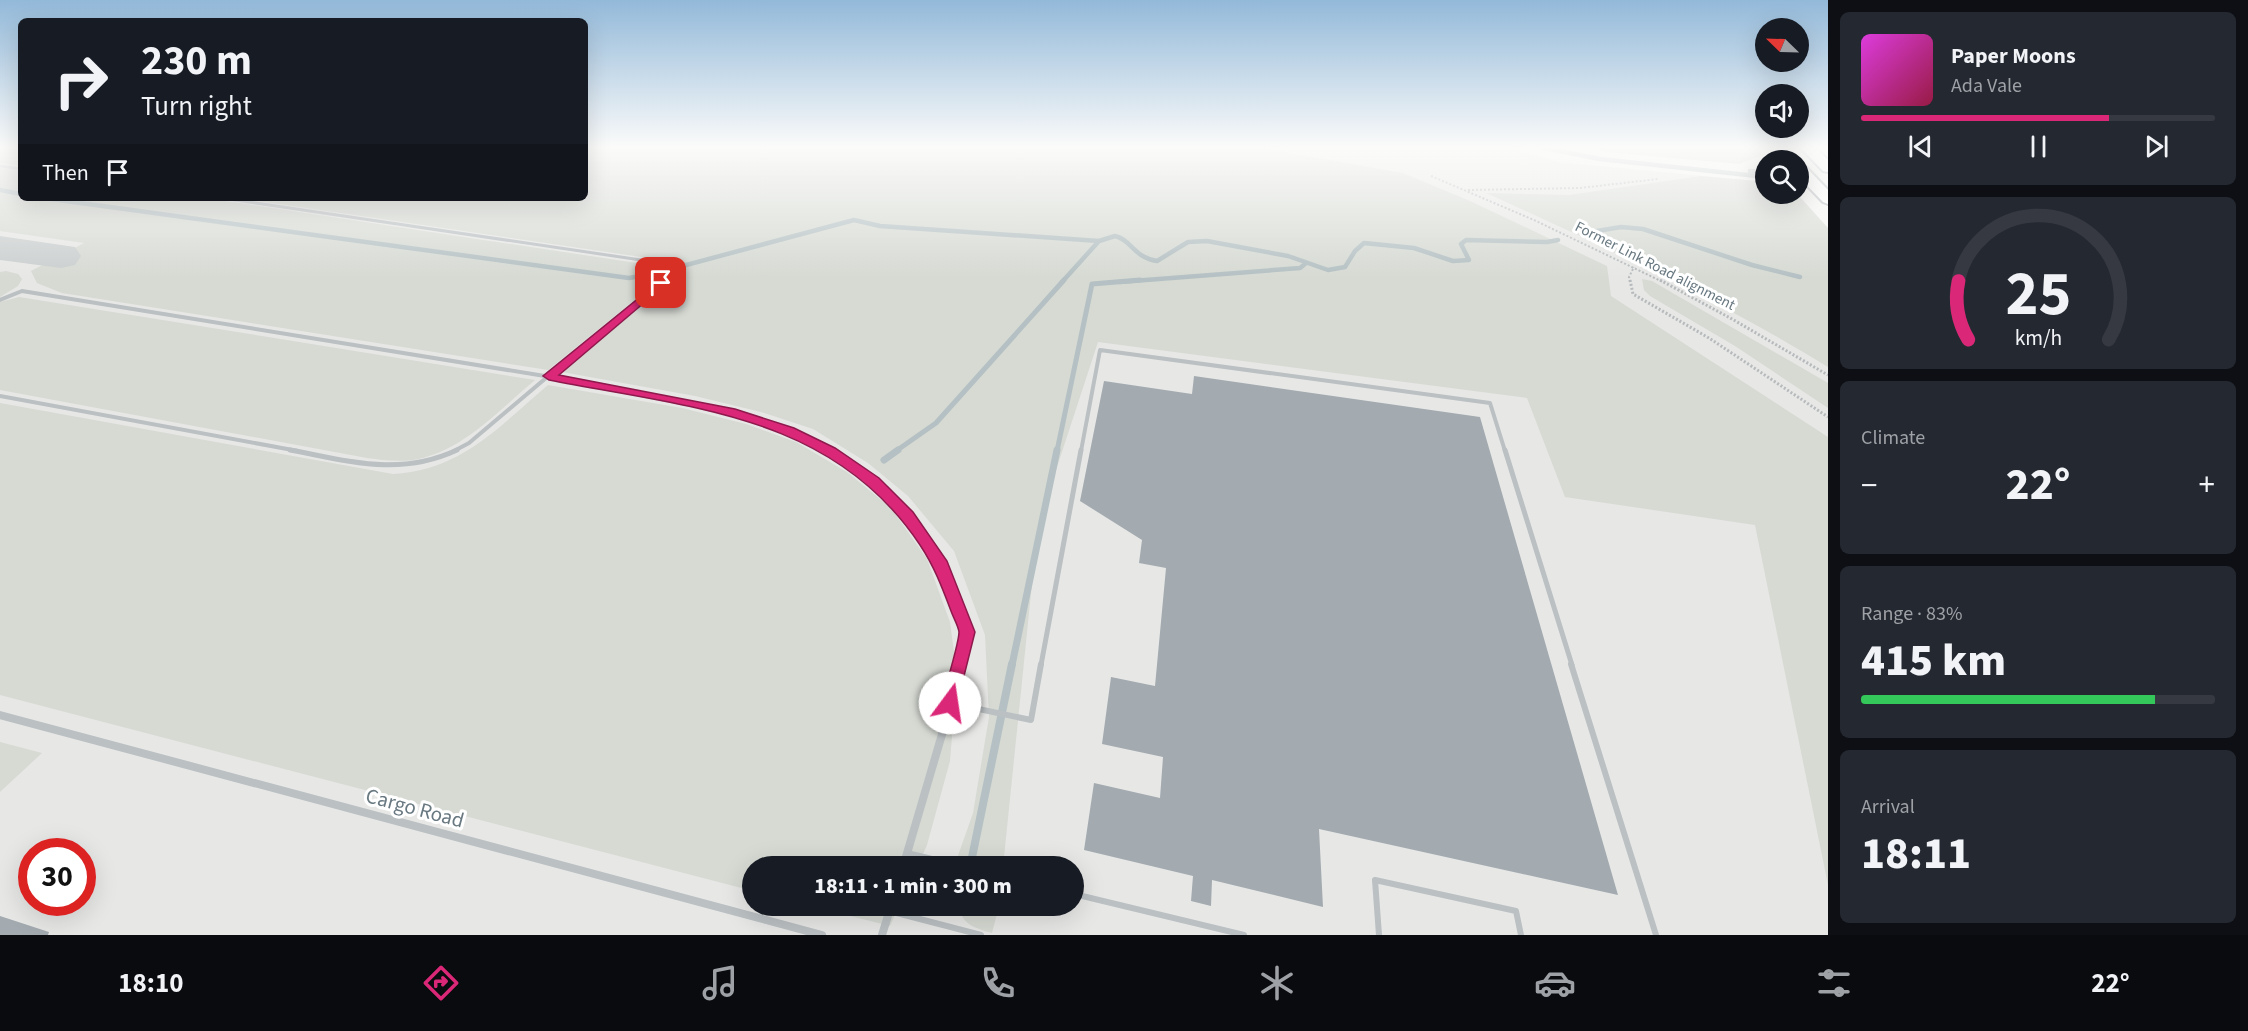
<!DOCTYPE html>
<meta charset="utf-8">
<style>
:root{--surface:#171b24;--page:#242831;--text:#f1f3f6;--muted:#9ea1a6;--line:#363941;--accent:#db2777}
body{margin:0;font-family:"Source Sans 3",sans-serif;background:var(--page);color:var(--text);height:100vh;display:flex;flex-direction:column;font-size:22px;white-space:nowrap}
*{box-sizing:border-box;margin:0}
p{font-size:20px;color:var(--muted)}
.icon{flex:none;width:33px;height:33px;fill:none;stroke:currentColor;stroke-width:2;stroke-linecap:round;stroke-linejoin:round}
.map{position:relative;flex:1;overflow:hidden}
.panel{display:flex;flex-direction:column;gap:12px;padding:12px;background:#0d0f14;width:420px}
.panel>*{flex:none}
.banner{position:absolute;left:18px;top:18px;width:570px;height:183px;border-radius:9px;box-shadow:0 6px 24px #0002;background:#171b24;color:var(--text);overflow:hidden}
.needle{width:39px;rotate:293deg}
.fabs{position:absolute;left:1755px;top:18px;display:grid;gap:12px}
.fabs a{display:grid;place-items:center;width:54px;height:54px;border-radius:50%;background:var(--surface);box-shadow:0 6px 24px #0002;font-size:30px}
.speed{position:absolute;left:18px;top:838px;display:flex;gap:12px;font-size:30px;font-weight:700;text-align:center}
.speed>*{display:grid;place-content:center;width:78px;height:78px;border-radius:50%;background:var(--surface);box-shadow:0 6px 24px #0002;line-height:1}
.speed .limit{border:9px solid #d22;background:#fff;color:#111}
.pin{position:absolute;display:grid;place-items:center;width:51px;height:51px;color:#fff;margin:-26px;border-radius:12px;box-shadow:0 3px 9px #0006}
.me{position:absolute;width:66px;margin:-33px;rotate:14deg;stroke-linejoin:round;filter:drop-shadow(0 0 4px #0008)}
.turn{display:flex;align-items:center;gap:21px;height:126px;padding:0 24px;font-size:27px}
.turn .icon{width:78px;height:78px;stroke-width:2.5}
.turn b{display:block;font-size:42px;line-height:51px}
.then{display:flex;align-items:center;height:57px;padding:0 24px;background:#0003;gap:12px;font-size:22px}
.big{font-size:45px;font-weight:800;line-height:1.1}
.panel .tile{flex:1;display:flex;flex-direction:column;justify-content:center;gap:9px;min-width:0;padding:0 21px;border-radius:9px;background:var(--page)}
.panel .dial{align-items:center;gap:0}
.dial svg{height:156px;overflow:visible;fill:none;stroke:var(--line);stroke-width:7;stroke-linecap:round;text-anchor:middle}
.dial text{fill:var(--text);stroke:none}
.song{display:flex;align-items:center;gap:18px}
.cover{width:72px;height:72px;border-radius:9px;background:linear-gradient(135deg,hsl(300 70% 55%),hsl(340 70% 35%))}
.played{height:6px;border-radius:3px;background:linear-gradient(90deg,var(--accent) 70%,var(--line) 70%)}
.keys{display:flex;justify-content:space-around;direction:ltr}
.heat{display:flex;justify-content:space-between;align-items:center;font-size:33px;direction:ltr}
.charge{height:9px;border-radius:4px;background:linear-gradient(90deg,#34c759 83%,var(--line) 0)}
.trip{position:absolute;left:742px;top:856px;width:342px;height:60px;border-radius:30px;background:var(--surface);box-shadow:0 6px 24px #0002;font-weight:800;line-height:60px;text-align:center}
.tab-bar{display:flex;height:96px;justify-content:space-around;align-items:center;background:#090b0e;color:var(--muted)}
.tab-bar .icon{width:42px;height:42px}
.tab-bar .selected{color:var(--accent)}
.tab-bar b{font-size:27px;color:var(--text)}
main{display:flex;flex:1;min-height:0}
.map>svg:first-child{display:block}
.built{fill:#e7e7e6;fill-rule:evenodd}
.green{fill:#d6dad3}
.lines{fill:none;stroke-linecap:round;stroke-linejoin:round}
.stream-far3{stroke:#b4c0c3;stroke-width:4.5}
.stream-far2{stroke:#b4c0c3;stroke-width:5}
.stream-far1{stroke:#b4c0c3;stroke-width:7}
.stream{stroke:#b4c0c3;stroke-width:8}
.taxiway{fill:#cacece;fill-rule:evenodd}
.building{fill:#a3abb0}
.secondary-casing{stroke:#aeb4b8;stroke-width:4}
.path-far1{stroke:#b6babc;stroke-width:2;stroke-dasharray:2 2;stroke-linecap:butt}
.path{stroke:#b6babc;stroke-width:3;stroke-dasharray:2 2;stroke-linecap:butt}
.lane-far3{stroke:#bbc0c3;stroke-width:3}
.lane-far2{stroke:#bbc0c3;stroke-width:4}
.lane-far1{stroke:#bbc0c3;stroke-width:5}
.lane{stroke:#bbc0c3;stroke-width:6}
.street-far3{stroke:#bbc0c3;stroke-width:4.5}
.street-far2{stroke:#bbc0c3;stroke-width:5}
.street-far1{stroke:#bbc0c3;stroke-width:7}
.street{stroke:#bbc0c3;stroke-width:8}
.secondary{fill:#fff;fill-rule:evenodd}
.route{fill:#db2777;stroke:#8e194d;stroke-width:1.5}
.labels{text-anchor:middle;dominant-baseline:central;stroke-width:6;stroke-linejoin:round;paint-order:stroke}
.far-street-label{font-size:15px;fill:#687881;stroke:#fff}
.near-street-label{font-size:21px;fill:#687881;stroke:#fff}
</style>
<main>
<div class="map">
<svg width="1828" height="935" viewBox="0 0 1828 935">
<rect width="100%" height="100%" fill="#f6f6f3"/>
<path class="built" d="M 0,147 L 21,147 L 21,198 L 585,198 L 585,147 L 1509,147 L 1558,162 L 1756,181 L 1765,185 L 1766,194 L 1792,194 L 1799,196 L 1828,228 L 1828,935 L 0,935 ZM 32,852 L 82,852 L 82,903 L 32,903 ZM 753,867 L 1074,867 L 1074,906 L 753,906 Z"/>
<path class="green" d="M 0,147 L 21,147 L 21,166 L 0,163 Z
M 585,147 L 1256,147 L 1403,173 L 1470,201 L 1607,266 L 1611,296 L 1828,437 L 1828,885 L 1755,525 L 1565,497 L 1527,398 L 1098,342 L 1038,525 L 1003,867 L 954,867 L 973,813 L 989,717 L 985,635 L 954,551 L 908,496 L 868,463 L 813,429 L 761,412 L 695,396 L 562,372 L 689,264 L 238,198 L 585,198 Z
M 1581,147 L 1755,147 L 1763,155 L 1739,164 L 1607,152 Z
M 0,168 L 21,171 L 21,198 L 205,198 L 637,263 L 656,270 L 657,278 L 653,285 L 548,370 L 62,293 L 37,283 L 31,271 L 84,243 L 0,231 Z
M 1701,176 L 1756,181 L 1765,185 L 1766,194 L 1792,194 L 1799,196 L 1828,228 L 1828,367 C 1719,300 1603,246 1486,193 L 1569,195 Z
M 6,271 L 18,274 L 22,279 L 18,286 L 0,297 L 0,272 Z
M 1642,279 L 1652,281 L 1828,383 L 1828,408 L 1735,346 L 1650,296 L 1644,290 Z
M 19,297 L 535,380 C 499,410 462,452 413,460 C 398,462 382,460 367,458 L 0,390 L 0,302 Z
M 548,385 L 682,408 L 746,424 L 796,442 L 847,472 L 891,508 L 927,559 L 950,622 L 957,675 L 950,761 L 927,845 L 917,867 L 753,867 L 753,891 L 0,695 L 0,403 L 393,474 C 462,470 498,427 548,385 Z
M 0,742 L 42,753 L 0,792 Z
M 811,906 L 899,906 L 890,926 Z
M 958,906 L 999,906 L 992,933 C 974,928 963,925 958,906 Z"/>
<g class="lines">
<path class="stream-far3" d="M 0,190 L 21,194
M 44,198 L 629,278 L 652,274
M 1585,233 L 1621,227 L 1643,229 L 1752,265 L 1800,277
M 675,268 L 854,220 L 880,226 L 1099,241 L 1115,236 C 1132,240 1133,257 1157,261 L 1188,242 L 1207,241 L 1288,256 L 1328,270 L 1345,267 L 1355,251 L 1364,243 L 1414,248 L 1453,261 L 1469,260 L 1461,244 L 1466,240 L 1547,242 L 1558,240
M 1062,282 L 1099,241
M 1120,282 L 1300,268 L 1305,264"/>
<path class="stream-far2" d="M 896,451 L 936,423 L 1064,280
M 1057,451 L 1092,284 L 1140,280"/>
<path class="stream-far1" d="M 884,460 L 898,450
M 1012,665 L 1057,450"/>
<path class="stream" d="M 970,867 L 1012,664"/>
<path class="taxiway" d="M 0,236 L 75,247 L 81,256 L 75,265 L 61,268 L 0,260 Z"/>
</g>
<path class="building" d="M 1194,376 L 1480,417 L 1618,895 L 1319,829 L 1323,907 L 1212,880 L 1211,906 L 1191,901 L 1193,876 L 1084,850 L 1094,783 L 1160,798 L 1163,757 L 1102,744 L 1111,677 L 1155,686 L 1166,568 L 1139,563 L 1142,540 L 1080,501 L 1104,381 L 1192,394 Z
M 0,916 L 49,932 L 48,935 L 0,935 Z"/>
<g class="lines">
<defs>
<path id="secondary" d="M 1773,147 L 1787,147 L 1799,160 L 1785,160 Z
M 1800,147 L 1815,147 L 1828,160 L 1828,172 L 1823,171 Z
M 1798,163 L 1803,164 L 1828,190 L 1828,204 L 1823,202 L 1798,176 Z"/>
</defs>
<use href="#secondary" class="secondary-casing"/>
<path class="path-far1" d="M 1431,176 L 1534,220 L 1663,282
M 1468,190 L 1580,188 L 1658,179
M 1630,282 L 1629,277 L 1634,267"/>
<path class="path" d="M 1630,280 L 1633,294 L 1709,338 L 1828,417
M 1660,280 L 1732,319 L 1828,375"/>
<path class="lane-far3" d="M 0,166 L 21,169
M 222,198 L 641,260 L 663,267 L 666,276 L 661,282"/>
<path class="lane-far2" d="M 0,300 L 22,291 L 557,378
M 0,396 L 298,451
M 454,451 L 469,443 L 662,280
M 1081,451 L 1100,350 L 1490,403 L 1505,451"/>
<path class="lane-far1" d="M 290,450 C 349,461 399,477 457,450
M 1505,450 L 1572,665
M 1041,665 L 1081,450"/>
<path class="lane" d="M 1571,664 L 1656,935
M 950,703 L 1031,720 L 1041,664
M 907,853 L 965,867
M 1074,894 L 1244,935
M 889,911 L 981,935
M 1379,935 L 1375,880 L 1516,911 L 1521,935"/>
<path class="street-far3" d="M 1540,147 L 1600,159 L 1766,177
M 1750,171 L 1766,172"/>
<path class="street-far2" d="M 557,378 L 735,413 L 789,430 L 831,451"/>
<path class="street-far1" d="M 828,450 L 874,481 L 908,515 L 942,565 L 967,632 L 959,665"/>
<path class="street" d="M 0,715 L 822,935
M 903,867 L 943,731 L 959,664
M 882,935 L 891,906"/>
<use href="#secondary" class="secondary"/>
</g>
<linearGradient id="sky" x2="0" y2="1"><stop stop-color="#93b9d9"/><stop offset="0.53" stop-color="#fbfbfa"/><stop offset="1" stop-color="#fbfbfa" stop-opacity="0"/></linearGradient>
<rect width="1828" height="278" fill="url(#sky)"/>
<path class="route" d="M 661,280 L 667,283 L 665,285 L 559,375 L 735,409 L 794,428 L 835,448 L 879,478 L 913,512 L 947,561 L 975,632 L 956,708 L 950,710 L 944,708 L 941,703 C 945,689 959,643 959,632 C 958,625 953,617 951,611 C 942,587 934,566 920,545 C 833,414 690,408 549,380 L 543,376 Z"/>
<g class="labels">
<g class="far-street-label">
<text transform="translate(1655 266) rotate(27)">Former Link Road alignment</text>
</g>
<g class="near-street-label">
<text transform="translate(415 808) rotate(15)">Cargo Road</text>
</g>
</g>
</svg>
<div class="fabs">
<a><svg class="needle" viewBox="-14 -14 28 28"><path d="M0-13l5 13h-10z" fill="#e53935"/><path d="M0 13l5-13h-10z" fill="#9ea1a6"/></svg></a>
<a><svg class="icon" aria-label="sound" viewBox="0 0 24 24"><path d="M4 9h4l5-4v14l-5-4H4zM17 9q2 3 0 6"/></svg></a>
<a><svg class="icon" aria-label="search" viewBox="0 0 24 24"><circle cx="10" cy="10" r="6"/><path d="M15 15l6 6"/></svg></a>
</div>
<div class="speed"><div class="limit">30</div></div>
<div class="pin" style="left:661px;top:283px;background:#d93025"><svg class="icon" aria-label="arrive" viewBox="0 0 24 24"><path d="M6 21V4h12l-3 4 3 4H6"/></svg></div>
<svg class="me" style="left:950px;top:703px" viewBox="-20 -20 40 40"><circle r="19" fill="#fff"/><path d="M0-13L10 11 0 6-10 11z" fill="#db2777"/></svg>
<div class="trip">18:11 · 1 min · 300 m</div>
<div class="banner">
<div class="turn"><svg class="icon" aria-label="right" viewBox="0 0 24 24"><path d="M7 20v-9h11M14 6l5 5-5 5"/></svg><div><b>230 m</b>Turn right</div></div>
<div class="then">Then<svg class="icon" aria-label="arrive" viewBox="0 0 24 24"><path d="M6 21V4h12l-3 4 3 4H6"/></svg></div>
</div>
</div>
<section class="panel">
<div class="tile">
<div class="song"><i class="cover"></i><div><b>Paper Moons</b><p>Ada Vale</p></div></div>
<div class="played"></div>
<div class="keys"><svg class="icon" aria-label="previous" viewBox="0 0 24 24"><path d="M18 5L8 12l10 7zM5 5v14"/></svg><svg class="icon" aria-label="pause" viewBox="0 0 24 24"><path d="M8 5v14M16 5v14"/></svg><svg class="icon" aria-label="next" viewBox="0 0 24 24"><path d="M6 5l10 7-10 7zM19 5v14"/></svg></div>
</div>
<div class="tile dial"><svg viewBox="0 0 100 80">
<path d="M14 69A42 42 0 1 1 86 69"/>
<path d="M14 69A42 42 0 0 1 9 39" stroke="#db2777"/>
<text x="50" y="56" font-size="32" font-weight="700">25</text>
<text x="50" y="72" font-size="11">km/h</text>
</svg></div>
<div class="tile"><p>Climate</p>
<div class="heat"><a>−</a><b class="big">22°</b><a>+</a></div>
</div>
<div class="tile"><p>Range · 83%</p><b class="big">415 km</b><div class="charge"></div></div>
<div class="tile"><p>Arrival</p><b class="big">18:11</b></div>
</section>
</main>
<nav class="tab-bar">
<b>18:10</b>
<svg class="icon selected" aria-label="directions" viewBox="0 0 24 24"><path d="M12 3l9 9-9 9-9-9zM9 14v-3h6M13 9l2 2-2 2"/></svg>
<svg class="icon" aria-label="music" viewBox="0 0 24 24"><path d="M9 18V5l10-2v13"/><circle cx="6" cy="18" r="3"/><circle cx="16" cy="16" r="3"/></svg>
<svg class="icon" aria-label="phone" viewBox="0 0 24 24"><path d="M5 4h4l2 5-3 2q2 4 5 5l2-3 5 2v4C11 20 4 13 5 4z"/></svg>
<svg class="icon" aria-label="climate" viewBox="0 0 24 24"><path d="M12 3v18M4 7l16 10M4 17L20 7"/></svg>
<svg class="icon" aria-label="car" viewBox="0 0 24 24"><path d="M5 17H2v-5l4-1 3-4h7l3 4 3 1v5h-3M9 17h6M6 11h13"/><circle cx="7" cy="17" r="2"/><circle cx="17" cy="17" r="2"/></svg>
<svg class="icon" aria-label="filters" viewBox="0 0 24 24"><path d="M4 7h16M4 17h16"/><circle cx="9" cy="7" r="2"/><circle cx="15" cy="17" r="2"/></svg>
<b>22°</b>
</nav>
